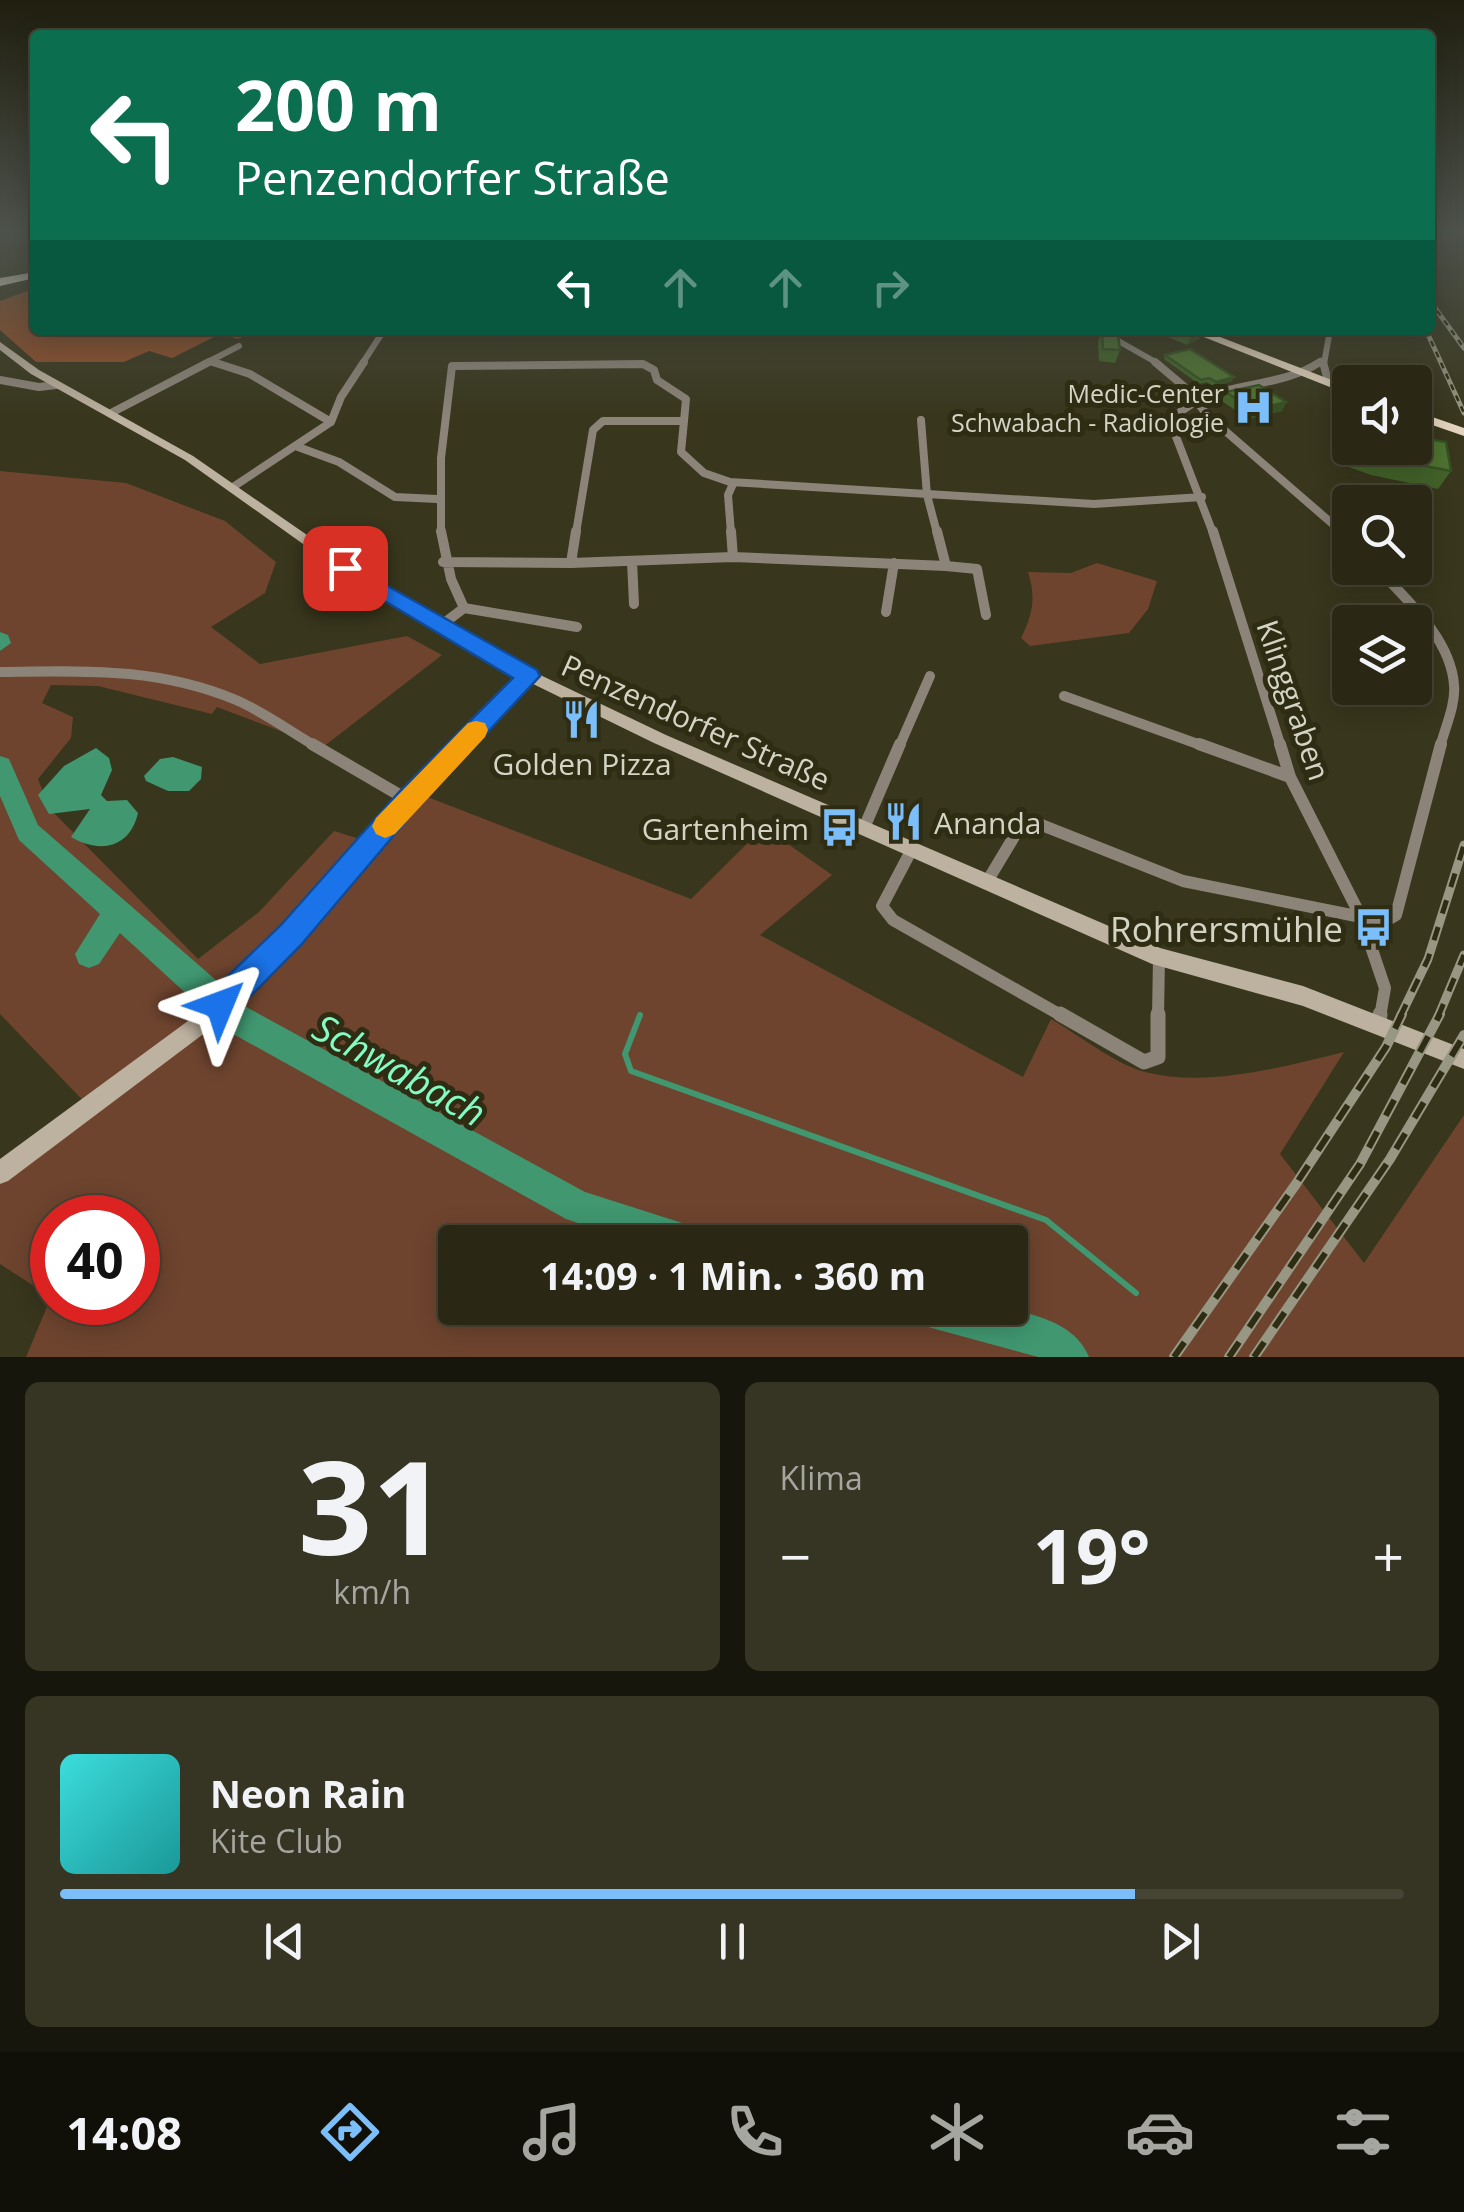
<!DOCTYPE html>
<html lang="de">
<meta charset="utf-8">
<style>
:root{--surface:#2a2815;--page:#363422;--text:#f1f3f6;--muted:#a5a6a0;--line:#464434;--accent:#7cbef9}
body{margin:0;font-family:"Open Sans",sans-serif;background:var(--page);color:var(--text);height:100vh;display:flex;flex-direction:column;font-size:38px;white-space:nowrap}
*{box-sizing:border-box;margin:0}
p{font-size:32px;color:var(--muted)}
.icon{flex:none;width:55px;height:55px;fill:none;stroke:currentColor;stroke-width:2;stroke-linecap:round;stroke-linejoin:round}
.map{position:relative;height:1357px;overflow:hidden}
.panel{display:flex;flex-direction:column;gap:25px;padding:25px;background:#17160c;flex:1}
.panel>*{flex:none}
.top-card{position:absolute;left:30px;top:30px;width:1405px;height:305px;border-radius:10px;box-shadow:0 5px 25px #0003,0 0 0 2px var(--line);background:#0b6e4f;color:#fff;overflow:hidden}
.fabs{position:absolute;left:1332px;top:365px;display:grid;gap:20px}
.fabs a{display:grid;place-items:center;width:100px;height:100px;border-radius:10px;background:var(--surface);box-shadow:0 5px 25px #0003,0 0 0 2px var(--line);font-size:50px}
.speed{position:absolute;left:30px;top:1195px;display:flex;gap:20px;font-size:50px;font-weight:700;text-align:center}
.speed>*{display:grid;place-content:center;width:130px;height:130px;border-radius:50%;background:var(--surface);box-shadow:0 5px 25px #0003,0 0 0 2px var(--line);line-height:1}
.speed .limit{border:15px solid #d22;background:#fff;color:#111}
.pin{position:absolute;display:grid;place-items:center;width:85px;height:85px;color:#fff;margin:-42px;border-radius:20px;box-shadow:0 5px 15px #0006}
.me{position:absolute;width:110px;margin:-55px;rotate:46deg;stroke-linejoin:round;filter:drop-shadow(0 0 8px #0008)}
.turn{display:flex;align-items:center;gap:35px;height:210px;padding:0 40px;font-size:45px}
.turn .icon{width:130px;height:130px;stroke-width:2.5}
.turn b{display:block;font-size:70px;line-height:85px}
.lanes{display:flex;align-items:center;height:95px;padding:0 40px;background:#0003;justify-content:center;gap:50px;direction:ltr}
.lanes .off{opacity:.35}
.big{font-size:75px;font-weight:700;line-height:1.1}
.panel .tile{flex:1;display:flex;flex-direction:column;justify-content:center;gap:15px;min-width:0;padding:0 35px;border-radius:15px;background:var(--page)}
.panel .dial{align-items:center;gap:0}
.dial b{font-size:130px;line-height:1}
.song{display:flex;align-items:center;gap:30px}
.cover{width:120px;height:120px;border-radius:15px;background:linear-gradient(135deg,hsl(180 70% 55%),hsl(180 70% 35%))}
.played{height:10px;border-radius:5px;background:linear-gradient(90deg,var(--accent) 80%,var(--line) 80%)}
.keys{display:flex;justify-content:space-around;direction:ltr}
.heat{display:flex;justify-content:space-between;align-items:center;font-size:55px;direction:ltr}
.panel .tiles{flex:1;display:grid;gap:25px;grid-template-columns:1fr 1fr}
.tile:last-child{grid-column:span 2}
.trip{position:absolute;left:438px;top:1225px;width:590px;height:100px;border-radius:10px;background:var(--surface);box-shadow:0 5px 25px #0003,0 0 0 2px var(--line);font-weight:700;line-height:100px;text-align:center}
.tabs{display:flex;height:160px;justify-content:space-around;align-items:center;background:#111008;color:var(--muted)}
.tabs .icon{width:70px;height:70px}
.tabs .selected{color:var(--accent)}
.tabs b{font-size:45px;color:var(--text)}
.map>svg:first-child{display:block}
.green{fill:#6e442e;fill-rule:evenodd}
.forest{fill:#914e28}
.water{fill:#409770}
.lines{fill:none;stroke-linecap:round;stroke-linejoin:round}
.stream{stroke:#409770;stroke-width:6}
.river{fill:#409770;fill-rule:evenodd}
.street-far4{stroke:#8c8479;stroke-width:6}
.street-far3{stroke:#8c8479;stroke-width:8}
.street-far2{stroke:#8c8479;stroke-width:10}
.street-far1{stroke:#8c8479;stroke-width:12}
.street{stroke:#8c8479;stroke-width:15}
.secondary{fill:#bdb19f;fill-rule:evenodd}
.primary{fill:#e3d3bd;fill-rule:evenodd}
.highway{fill:#fff4e4;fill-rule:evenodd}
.rail-far2-casing{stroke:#979783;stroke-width:5}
.rail-far1-casing{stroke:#979783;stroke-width:9}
.rail-casing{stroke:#979783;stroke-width:10}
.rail-far2{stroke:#2e2c12;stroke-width:2.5;stroke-dasharray:6;stroke-linecap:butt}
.rail-far1{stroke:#2e2c12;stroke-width:5;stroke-dasharray:14;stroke-linecap:butt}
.rail{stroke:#2e2c12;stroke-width:6;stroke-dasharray:18;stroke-linecap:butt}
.wall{fill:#426229}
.shaded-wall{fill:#365022}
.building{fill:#4d7230;stroke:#365022;stroke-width:2.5}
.route{fill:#1a73e8;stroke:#114b97;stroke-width:2.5}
.slow{fill:#f59e0b}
.labels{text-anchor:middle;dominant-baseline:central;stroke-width:10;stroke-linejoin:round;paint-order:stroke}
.far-poi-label{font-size:25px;fill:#d4d4c5;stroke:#2e2c12;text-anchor:end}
.street-label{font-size:30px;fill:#d4d4c5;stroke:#2e2c12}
.poi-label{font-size:30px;fill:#d4d4c5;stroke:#2e2c12}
.near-poi-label{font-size:35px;fill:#d4d4c5;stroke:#2e2c12;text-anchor:end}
.near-water-label{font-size:38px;font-style:italic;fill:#85fbc4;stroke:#2e2c12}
</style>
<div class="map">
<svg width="1464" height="1357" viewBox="0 0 1464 1357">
<rect width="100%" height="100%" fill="#38361c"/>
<path class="green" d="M 0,471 L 126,483 L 225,521 L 276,562 L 265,593 L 211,627 L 260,664 L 407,636 L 442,655 L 323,747 L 217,707 L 212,714 L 98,686 L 51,685 L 42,703 L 73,717 L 71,738 L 38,779 L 50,809 L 198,959 L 259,912 L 334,831 L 382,846 L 425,796 L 691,899 L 764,827 L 832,875 L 760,935 L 1023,1077 L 1051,1019 C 1077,1034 1117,1065 1145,1072 C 1209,1088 1282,1067 1344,1052 L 1280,1154 L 1364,1263 L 1464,1115 L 1464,1357 L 26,1357 L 51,1297 L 0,1264 L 0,1183 L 94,1112 L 0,1014 ZM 52,1218 L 138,1218 L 138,1302 L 52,1302 ZM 455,1242 L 1010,1242 L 1010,1308 L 455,1308 Z
M 1097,563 L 1157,581 L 1148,609 L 1129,633 L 1030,646 L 1021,638 C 1033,614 1036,597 1028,572 L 1071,573 Z"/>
<path class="forest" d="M 35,288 L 35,330 L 256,330 L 238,339 L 220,334 L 172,358 L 149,351 L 124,362 L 36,362 L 0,330 L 0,301 Z"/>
<path class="water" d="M 96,748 L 109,758 L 112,770 L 101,795 L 107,801 L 127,800 L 138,813 C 130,848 100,854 71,837 L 90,809 L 49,814 L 38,795 L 64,766 Z
M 173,757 L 202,767 L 201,779 L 189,791 L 168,791 L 146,781 L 144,776 L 160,759 Z"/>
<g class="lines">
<path class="stream" d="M 640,1015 L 625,1054 L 631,1071 L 1046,1220 L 1136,1293"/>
<path class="river" d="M 0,632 L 8,635 L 11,643 L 0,651 Z
M 0,756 L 9,759 L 38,825 L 248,1008 L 585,1192 L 701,1229 L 706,1242 L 634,1242 L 566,1219 L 226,1030 L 120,933 L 99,964 L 89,968 L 79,964 L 75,954 L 100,914 L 19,840 L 0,796 Z
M 909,1308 C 960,1305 1066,1300 1089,1357 L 1038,1357 L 928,1327 L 915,1321 Z"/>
<path class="street-far4" d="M 1460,229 L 1464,232
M 1099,330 L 1159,364
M 213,362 L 220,364
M 204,364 L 239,346
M 362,364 L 384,330
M 618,364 L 643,364
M 1316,364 L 1323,360
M 1324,364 L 1330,330"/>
<path class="street-far3" d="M 213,362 L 250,374 L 331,422 L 233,487
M 1155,362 L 1187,389 L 1208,416 L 1343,533
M 1323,362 L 1327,377
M 0,380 L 39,387 L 56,385
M 111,413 L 209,362
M 921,420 L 927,495 L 937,533
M 331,422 L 341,397 L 364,362
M 298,447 L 339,462 L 395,497 L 437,499
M 441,533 L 441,458 L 452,366 L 643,364 L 654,370 L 657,380 L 686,399 L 684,421
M 576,533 L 593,430 L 603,421 L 684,421 L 681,452 L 704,473 L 730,482 L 1094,504 L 1202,497
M 731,533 L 728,495 L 733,484
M 1213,533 L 1175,434 L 1173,418 C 1215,378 1274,392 1320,362"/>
<path class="street-far2" d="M 731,531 L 733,557 L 946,566 L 937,531
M 1213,531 L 1281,747
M 1340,531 L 1350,539
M 632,561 L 634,604
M 443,562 L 571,563 L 576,531
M 571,563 L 733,557
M 946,566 L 977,569 L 986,615
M 1377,568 C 1407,600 1451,639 1454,685 C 1456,704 1445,728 1440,747
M 464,608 L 577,627
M 886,612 L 894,563
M 439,627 L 464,608 L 451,579 L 441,531
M 0,672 C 84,671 157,667 236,700 C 264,712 291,732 317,747
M 1064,696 L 1206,747
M 899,747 L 930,676"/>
<path class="street-far1" d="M 312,744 L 408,800
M 1199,744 L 1290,777
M 1280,744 L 1290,777 L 1361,917 L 1385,988 L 1380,1017
M 864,828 L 900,744
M 912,849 L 882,906 L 893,920 L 1064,1017
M 988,880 L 1021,825 L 1034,822 L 1183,881 L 1361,917 L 1389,919 L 1396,915 L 1441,744
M 1158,1017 L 1159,957"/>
<path class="street" d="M 1060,1014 L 1144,1062 L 1158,1057 L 1158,1014
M 1379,1023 L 1380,1014"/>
<path class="secondary" d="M 0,342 L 39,370 L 193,456 L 372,580 L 534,672 L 666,735 L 1160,948 L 1303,986 L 1464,1049 L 1464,1069 L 1303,1006 L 1152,964 L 654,743 L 531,683 L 414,805 L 298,941 L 206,1032 L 8,1181 L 0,1184 L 0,1159 L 192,1018 L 284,929 L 402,795 L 519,677 L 362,586 L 185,460 L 31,374 L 0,350 Z"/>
<path class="primary" d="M 1186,330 L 1202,330 L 1350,387 L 1350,395 Z
M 1415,411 L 1464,428 L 1464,436 L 1415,419 Z"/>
<path class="highway" d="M 35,272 L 35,278 L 0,286 L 0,278 Z"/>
<defs>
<path id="rail-far2" d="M 1430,301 L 1464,348
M 1426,330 L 1464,413"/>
<path id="rail-far1" d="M 1400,1017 L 1428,959 L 1464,845
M 1438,1017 L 1464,955"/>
<path id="rail" d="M 1174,1357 L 1296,1184 L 1386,1047 L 1402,1014
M 1229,1357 L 1360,1164 L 1440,1014
M 1254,1357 L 1390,1159 L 1464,1035"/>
</defs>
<use href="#rail-far2" class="rail-far2-casing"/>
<use href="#rail-far1" class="rail-far1-casing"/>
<use href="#rail" class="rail-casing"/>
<use href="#rail-far2" class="rail-far2"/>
<use href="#rail-far1" class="rail-far1"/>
<use href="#rail" class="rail"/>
</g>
<path class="wall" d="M 1102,330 L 1120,350 L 1115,363 L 1099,361 L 1098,342 Z
M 1171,330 L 1201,330 L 1199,339 L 1187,345 L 1168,337 Z
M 1165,355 L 1232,381 L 1214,387 L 1207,382 L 1199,384 L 1164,359 Z
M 1226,392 L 1286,402 L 1282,411 L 1248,419 L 1222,401 Z
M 1416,437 L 1451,471 L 1438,489 L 1371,475 L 1343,465 L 1352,448 L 1392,448 L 1406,450 L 1408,448 L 1415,448 Z"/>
<path class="shaded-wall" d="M 1203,331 L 1199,339 L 1187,345 L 1191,337 Z
M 1234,377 L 1232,381 L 1214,387 L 1216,382 Z
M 1286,402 L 1282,411 L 1248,419 L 1253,410 Z"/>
<path class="building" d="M 1102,330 L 1118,334 L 1120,350 L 1103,349 Z
M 1173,330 L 1201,330 L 1203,331 L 1191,337 Z
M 1190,349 L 1234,377 L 1216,382 L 1209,378 L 1201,380 L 1165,355 Z
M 1259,385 L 1286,402 L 1253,410 L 1226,392 Z
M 1416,437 L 1446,442 L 1451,471 L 1383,458 L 1355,448 L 1392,448 L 1418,453 Z"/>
<linearGradient id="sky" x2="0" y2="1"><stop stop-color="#1f1e0f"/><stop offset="0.55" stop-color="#4d524b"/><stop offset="1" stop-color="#4d524b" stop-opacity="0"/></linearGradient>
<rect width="1464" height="419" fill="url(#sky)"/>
<path class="route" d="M 345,562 L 537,670 L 540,676 L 417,808 L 301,945 L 231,1016 L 220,1020 L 209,1016 L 205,1005 L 209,994 L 281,925 L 399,792 L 513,678 L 338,573 L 335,568 Z"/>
<path class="slow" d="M 476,721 L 485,723 L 488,730 L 485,737 L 395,834 L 385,838 L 376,834 L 372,826 L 376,818 L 468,723 Z"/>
<defs>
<symbol id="hospital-bare" viewBox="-9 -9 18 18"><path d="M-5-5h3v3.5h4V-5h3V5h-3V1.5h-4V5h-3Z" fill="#7cbef9" stroke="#2e2c12" stroke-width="2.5" paint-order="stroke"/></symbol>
<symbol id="restaurant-bare" viewBox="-9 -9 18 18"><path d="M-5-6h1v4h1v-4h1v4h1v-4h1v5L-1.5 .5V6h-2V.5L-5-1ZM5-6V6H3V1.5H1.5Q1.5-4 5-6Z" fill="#7cbef9" stroke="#2e2c12" stroke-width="2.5" paint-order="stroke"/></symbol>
<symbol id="bus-bare" viewBox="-9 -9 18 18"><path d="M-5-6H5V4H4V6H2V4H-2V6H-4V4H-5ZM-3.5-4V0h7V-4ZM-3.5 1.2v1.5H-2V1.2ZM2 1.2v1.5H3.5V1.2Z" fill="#7cbef9" stroke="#2e2c12" stroke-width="2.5" paint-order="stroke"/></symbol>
</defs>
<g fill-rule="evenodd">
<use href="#hospital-bare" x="1226" y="380" width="55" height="55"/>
<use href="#restaurant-bare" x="554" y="692" width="55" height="55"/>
<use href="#restaurant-bare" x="876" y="794" width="55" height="55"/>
<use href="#bus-bare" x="812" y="800" width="55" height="55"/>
<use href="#bus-bare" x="1346" y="900" width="55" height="55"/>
</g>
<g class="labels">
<g class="far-poi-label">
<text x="1224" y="393">Medic-Center<tspan x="1224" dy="29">Schwabach - Radiologie</tspan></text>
</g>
<g class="street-label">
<text transform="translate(1294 700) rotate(71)">Klinggraben</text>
<text transform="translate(696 722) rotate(24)">Penzendorfer Straße</text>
</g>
<g class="poi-label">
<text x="582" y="763">Golden Pizza</text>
<text x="934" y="822" text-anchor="start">Ananda</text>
<text x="809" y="828" text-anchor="end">Gartenheim</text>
</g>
<g class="near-poi-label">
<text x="1343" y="928">Rohrersmühle</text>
</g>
<g class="near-water-label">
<text transform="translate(400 1069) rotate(29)">Schwabach</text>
</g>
</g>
</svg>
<div class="fabs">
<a><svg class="icon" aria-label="sound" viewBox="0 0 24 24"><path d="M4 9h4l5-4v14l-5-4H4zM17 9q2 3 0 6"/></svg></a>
<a><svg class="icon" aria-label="search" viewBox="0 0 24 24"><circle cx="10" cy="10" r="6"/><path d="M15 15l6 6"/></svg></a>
<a><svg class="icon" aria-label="layers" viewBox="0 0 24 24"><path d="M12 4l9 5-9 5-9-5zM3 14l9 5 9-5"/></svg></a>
</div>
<div class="speed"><div class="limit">40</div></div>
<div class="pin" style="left:345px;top:568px;background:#d93025"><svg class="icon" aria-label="arrive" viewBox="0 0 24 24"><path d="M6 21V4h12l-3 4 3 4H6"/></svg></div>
<svg class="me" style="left:220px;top:1005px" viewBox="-20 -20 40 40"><path d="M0-17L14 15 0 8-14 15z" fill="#1a73e8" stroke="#fff" stroke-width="4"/></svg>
<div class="trip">14:09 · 1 Min. · 360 m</div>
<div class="top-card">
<div class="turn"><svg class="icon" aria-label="left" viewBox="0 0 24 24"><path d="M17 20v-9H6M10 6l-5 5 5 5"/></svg><div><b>200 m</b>Penzendorfer Straße</div></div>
<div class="lanes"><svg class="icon" aria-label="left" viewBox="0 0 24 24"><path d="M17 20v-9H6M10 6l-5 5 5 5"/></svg><svg class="icon off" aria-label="ahead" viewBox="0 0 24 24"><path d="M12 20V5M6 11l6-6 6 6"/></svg><svg class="icon off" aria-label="ahead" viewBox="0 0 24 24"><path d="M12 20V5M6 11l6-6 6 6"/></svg><svg class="icon off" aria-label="right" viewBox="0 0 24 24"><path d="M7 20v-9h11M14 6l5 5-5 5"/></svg></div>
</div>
</div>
<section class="panel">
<div class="tiles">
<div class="tile dial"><b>31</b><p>km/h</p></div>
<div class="tile"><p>Klima</p>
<div class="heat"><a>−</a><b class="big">19°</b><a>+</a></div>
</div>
<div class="tile">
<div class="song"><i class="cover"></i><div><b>Neon Rain</b><p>Kite Club</p></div></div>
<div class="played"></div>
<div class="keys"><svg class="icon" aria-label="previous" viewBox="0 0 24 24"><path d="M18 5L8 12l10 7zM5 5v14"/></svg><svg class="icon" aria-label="pause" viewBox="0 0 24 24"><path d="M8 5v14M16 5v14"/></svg><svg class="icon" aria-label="next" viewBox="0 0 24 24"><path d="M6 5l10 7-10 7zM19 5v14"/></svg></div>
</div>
</div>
</section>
<nav class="tabs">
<b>14:08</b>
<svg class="icon selected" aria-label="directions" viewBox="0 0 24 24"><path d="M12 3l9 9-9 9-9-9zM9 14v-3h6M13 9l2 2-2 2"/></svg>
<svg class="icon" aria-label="music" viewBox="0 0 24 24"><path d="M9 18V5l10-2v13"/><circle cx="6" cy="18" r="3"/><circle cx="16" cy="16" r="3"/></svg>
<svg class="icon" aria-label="phone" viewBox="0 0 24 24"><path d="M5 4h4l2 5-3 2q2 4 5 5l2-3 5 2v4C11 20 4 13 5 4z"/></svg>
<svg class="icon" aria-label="climate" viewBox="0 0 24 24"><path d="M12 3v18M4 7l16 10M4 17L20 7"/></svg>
<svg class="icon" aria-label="car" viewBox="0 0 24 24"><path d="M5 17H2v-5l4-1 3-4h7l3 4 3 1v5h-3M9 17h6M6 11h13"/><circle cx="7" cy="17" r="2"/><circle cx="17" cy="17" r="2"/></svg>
<svg class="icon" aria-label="filters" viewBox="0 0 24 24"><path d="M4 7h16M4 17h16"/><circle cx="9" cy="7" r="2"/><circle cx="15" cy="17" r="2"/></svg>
</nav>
